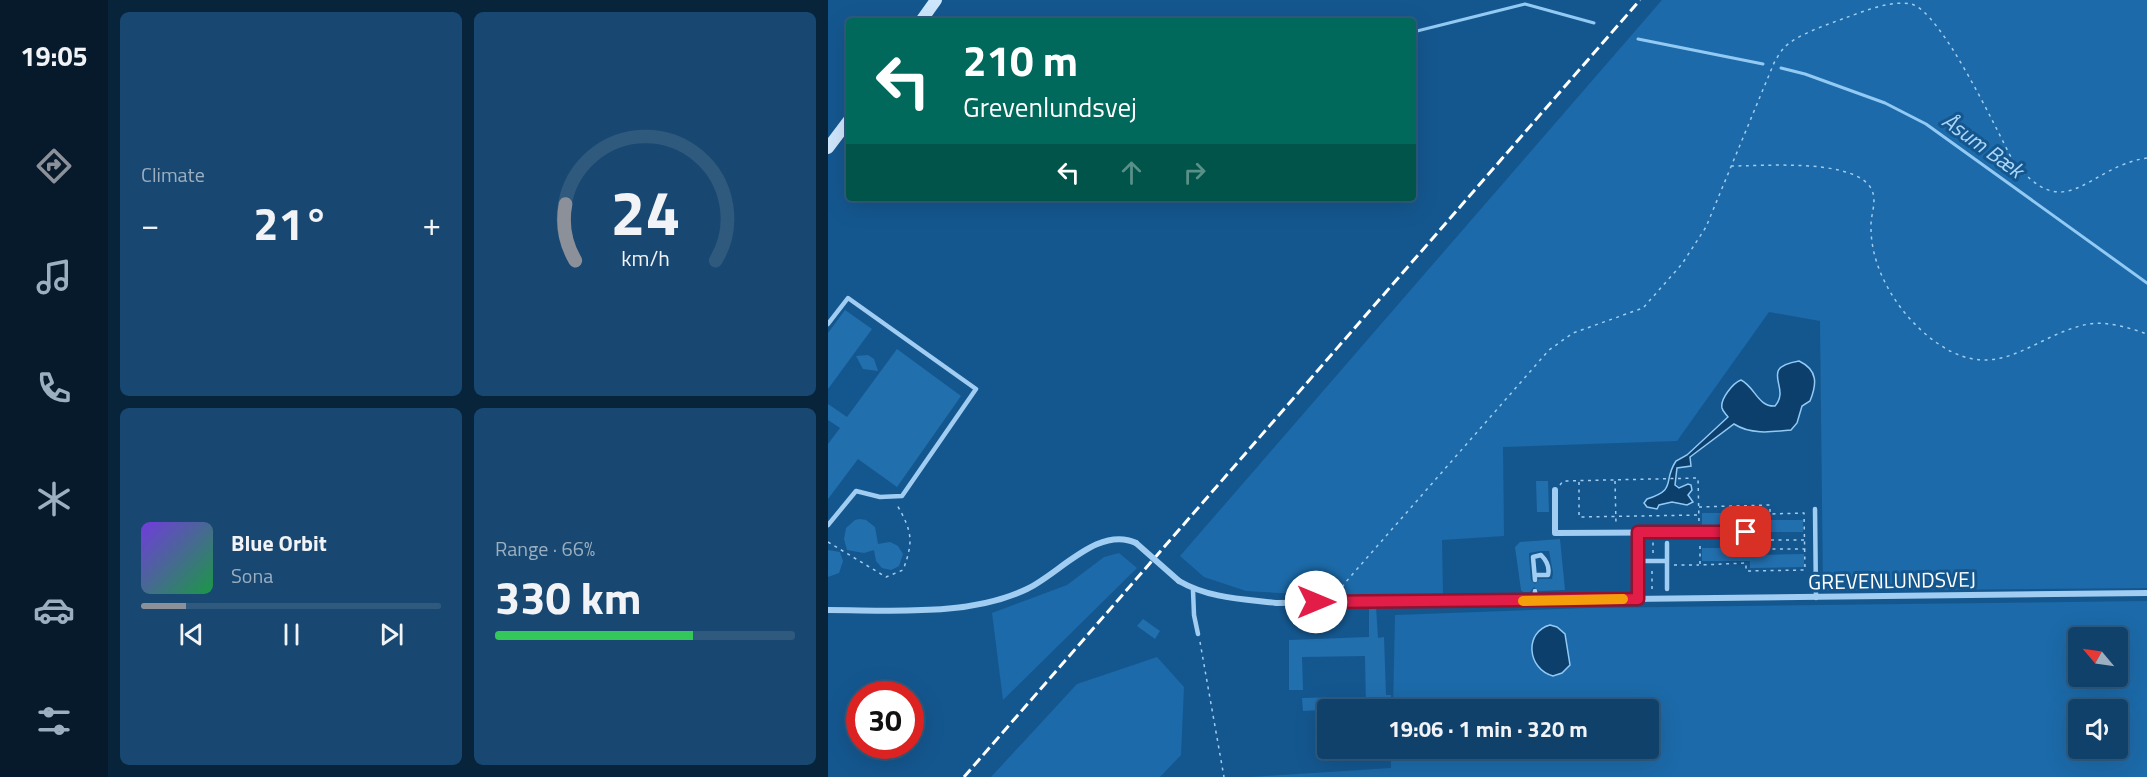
<!DOCTYPE html>
<meta charset="utf-8">
<style>
:root{--surface:#0f416b;--page:#184871;--text:#f1f3f6;--muted:#9bafc1;--line:#2f5a7e;--accent:#8c9099}
body{margin:0;font-family:"Titillium Web",sans-serif;background:var(--page);color:var(--text);height:100vh;display:flex;flex-direction:column;font-size:22px;white-space:nowrap}
*{box-sizing:border-box;margin:0}
p{font-size:20px;color:var(--muted)}
.icon{flex:none;width:33px;height:33px;fill:none;stroke:currentColor;stroke-width:2;stroke-linecap:round;stroke-linejoin:round}
.map{position:relative;flex:1;overflow:hidden}
.side{display:flex;flex-direction:column;gap:12px;padding:12px;background:#08243b;width:720px}
.side>*{flex:none}
.top-card{position:absolute;left:18px;top:18px;width:570px;height:183px;border-radius:6px;box-shadow:0 6px 24px #0002,0 0 0 2px var(--line);background:#00695c;color:#fff;overflow:hidden}
.needle{width:39px;rotate:299deg}
.buttons{position:absolute;left:1240px;top:627px;display:grid;gap:12px}
.buttons a{display:grid;place-items:center;width:60px;height:60px;border-radius:6px;background:var(--surface);box-shadow:0 6px 24px #0002,0 0 0 2px var(--line);font-size:30px}
.speed{position:absolute;left:18px;top:681px;display:flex;gap:12px;font-size:30px;font-weight:700;text-align:center}
.speed>*{display:grid;place-content:center;width:78px;height:78px;border-radius:50%;background:var(--surface);box-shadow:0 6px 24px #0002,0 0 0 2px var(--line);line-height:1}
.speed .limit{border:9px solid #d22;background:#fff;color:#111}
.pin{position:absolute;display:grid;place-items:center;width:51px;height:51px;color:#fff;margin:-26px;border-radius:12px;box-shadow:0 3px 9px #0006}
.me{position:absolute;width:66px;margin:-33px;rotate:90deg;stroke-linejoin:round;filter:drop-shadow(0 0 4px #0008)}
.turn{display:flex;align-items:center;gap:21px;height:126px;padding:0 18px;font-size:27px}
.turn .icon{width:78px;height:78px;stroke-width:2.5}
.turn b{display:block;font-size:42px;line-height:51px}
.lanes{display:flex;align-items:center;height:57px;padding:0 18px;background:#0003;justify-content:center;gap:30px;direction:ltr}
.lanes .off{opacity:.35}
.big{font-size:45px;font-weight:700;line-height:1.1}
.side .widget{flex:1;display:flex;flex-direction:column;justify-content:center;gap:9px;min-width:0;padding:0 21px;border-radius:9px;background:var(--page)}
.side .dial{align-items:center;gap:0}
.dial svg{height:156px;overflow:visible;fill:none;stroke:var(--line);stroke-width:7;stroke-linecap:round;text-anchor:middle}
.dial text{fill:var(--text);stroke:none}
.song{display:flex;align-items:center;gap:18px}
.cover{width:72px;height:72px;border-radius:9px;background:linear-gradient(135deg,hsl(260 70% 55%),hsl(140 70% 35%))}
.played{height:6px;border-radius:3px;background:linear-gradient(90deg,var(--accent) 15%,var(--line) 15%)}
.keys{display:flex;justify-content:space-around;direction:ltr}
.heat{display:flex;justify-content:space-between;align-items:center;font-size:33px;direction:ltr}
.charge{height:9px;border-radius:4px;background:linear-gradient(90deg,#34c759 66%,var(--line) 0)}
.side .tiles{flex:1;display:grid;gap:12px;grid-template-columns:repeat(2,1fr)}
.trip{position:absolute;left:489px;top:699px;width:342px;height:60px;border-radius:6px;background:var(--surface);box-shadow:0 6px 24px #0002,0 0 0 2px var(--line);font-weight:700;line-height:60px;text-align:center}
main{display:flex;flex:1;min-height:0}
.menu{display:flex;flex-direction:column;width:108px;justify-content:space-around;align-items:center;background:#061a2b;color:var(--muted)}
.menu .icon{width:42px;height:42px}
.menu .active{color:var(--accent)}
.menu b{font-size:27px;color:var(--text)}
.map>svg:first-child{display:block}
.green{fill:#1c6aa9;fill-rule:evenodd}
.water{fill:#0d3f6c;stroke:#92caf4;stroke-width:1.5}
.lines{fill:none;stroke-linecap:round;stroke-linejoin:round}
.stream{stroke:#92caf4;stroke-width:3}
.building{fill:#226fae;fill-rule:evenodd}
.path{stroke:#a0cdf1;stroke-width:1.5;stroke-dasharray:3 4.5;stroke-linecap:butt}
.service{stroke:#a0cdf1;stroke-width:4.5}
.minor{stroke:#a0cdf1;stroke-width:6}
.secondary{stroke:#cee6fb;stroke-width:12}
.rail{stroke:#fff;stroke-width:3;stroke-dasharray:10 4.5;stroke-linecap:butt}
.minor-bridge{stroke:#a0cdf1;stroke-width:6}
.route-casing{stroke:#92132f;stroke-width:15}
.route{stroke:#e11d48;stroke-width:10}
.slow{stroke:#f59e0b;stroke-width:10}
.labels{text-anchor:middle;dominant-baseline:central;stroke-width:6;stroke-linejoin:round;paint-order:stroke}
.street-label{font-size:21px;fill:#fff;stroke:#14578f}
.water-label{font-size:22px;font-style:italic;fill:#acd6f8;stroke:#14578f}
</style>
<main>
<nav class="menu">
<b>19:05</b>
<svg class="icon active" aria-label="directions" viewBox="0 0 24 24"><path d="M12 3l9 9-9 9-9-9zM9 14v-3h6M13 9l2 2-2 2"/></svg>
<svg class="icon" aria-label="music" viewBox="0 0 24 24"><path d="M9 18V5l10-2v13"/><circle cx="6" cy="18" r="3"/><circle cx="16" cy="16" r="3"/></svg>
<svg class="icon" aria-label="phone" viewBox="0 0 24 24"><path d="M5 4h4l2 5-3 2q2 4 5 5l2-3 5 2v4C11 20 4 13 5 4z"/></svg>
<svg class="icon" aria-label="climate" viewBox="0 0 24 24"><path d="M12 3v18M4 7l16 10M4 17L20 7"/></svg>
<svg class="icon" aria-label="car" viewBox="0 0 24 24"><path d="M5 17H2v-5l4-1 3-4h7l3 4 3 1v5h-3M9 17h6M6 11h13"/><circle cx="7" cy="17" r="2"/><circle cx="17" cy="17" r="2"/></svg>
<svg class="icon" aria-label="filters" viewBox="0 0 24 24"><path d="M4 7h16M4 17h16"/><circle cx="9" cy="7" r="2"/><circle cx="15" cy="17" r="2"/></svg>
</nav>
<section class="side">
<div class="tiles">
<div class="widget"><p>Climate</p>
<div class="heat"><a>−</a><b class="big">21°</b><a>+</a></div>
</div>
<div class="widget dial"><svg viewBox="0 0 100 80">
<path d="M14 69A42 42 0 1 1 86 69"/>
<path d="M14 69A42 42 0 0 1 9 40" stroke="#8c9099"/>
<text x="50" y="56" font-size="32" font-weight="700">24</text>
<text x="50" y="72" font-size="11">km/h</text>
</svg></div>
<div class="widget">
<div class="song"><i class="cover"></i><div><b>Blue Orbit</b><p>Sona</p></div></div>
<div class="played"></div>
<div class="keys"><svg class="icon" aria-label="previous" viewBox="0 0 24 24"><path d="M18 5L8 12l10 7zM5 5v14"/></svg><svg class="icon" aria-label="pause" viewBox="0 0 24 24"><path d="M8 5v14M16 5v14"/></svg><svg class="icon" aria-label="next" viewBox="0 0 24 24"><path d="M6 5l10 7-10 7zM19 5v14"/></svg></div>
</div>
<div class="widget"><p>Range · 66%</p><b class="big">330 km</b><div class="charge"></div></div>
</div>
</section>
<div class="map">
<svg width="1319" height="777" viewBox="0 0 1319 777">
<rect width="100%" height="100%" fill="#14578f"/>
<path class="green" d="M 834,0 L 1319,0 L 1319,588 L 995,591 L 992,321 L 941,312 L 849,441 L 675,447 L 676,536 L 614,540 L 615,594 L 502,596 L 418,591 L 376,577 L 352,556 Z
M 291,553 L 309,568 L 175,700 L 164,613 L 239,585 L 276,557 Z
M 1319,601 L 1319,777 L 422,777 L 563,768 L 563,749 L 820,748 L 820,710 L 565,709 L 567,615 L 759,608 ZM 1251,638 L 1290,638 L 1290,676 L 1251,676 ZM 1251,710 L 1290,710 L 1290,748 L 1251,748 Z
M 329,657 L 356,687 L 353,755 L 332,777 L 163,777 L 249,684 Z"/>
<path class="water" d="M 971,361 C 990,370 989,384 982,401 L 974,406 L 969,423 L 963,430 C 944,432 923,435 906,424 L 862,457 L 863,466 L 849,468 L 847,485 L 851,488 L 860,484 L 863,485 L 864,490 L 860,495 L 865,502 L 859,505 L 844,502 L 831,505 L 829,509 L 819,507 L 816,503 L 819,499 C 850,489 834,482 848,461 L 859,455 L 900,417 C 898,414 895,412 894,408 C 892,399 905,383 913,380 C 927,387 930,407 947,406 C 964,387 929,368 971,361 Z
M 722,625 L 729,627 L 737,634 L 742,665 L 734,673 L 725,676 C 699,669 696,632 722,625 Z"/>
<g class="lines">
<path class="stream" d="M 585,32 L 697,4 L 766,23
M 810,39 L 935,64
M 953,68 L 977,74 L 1057,103 L 1098,124 L 1319,283"/>
</g>
<path class="building" d="M 17,310 L 44,329 L 0,389 L 0,333 Z
M 69,349 L 133,396 L 69,487 L 30,459 L 0,499 L 0,444 L 12,428 L 0,420 L 0,404 L 19,417 Z
M 40,355 L 46,359 L 50,371 L 35,369 L 28,356 Z
M 708,481 L 720,481 L 721,512 L 709,512 Z
M 874,513 L 934,513 L 934,520 L 975,520 L 975,532 L 934,532 L 934,555 L 976,554 L 976,567 L 922,568 L 922,561 L 874,561 L 874,548 L 922,548 L 923,531 L 922,525 L 874,526 Z
M 32,519 L 38,520 L 47,527 L 50,544 L 62,542 L 70,546 L 75,554 L 71,566 L 63,570 L 54,568 L 48,561 L 46,550 L 36,553 L 19,550 L 16,539 L 18,528 L 27,520 Z
M 732,539 L 737,590 L 711,591 L 706,587 L 702,592 L 695,592 L 693,590 L 687,547 L 692,542 ZM 712,551 L 721,551 L 725,573 L 724,579 L 711,579 L 707,584 L 703,580 L 701,557 L 701,553 Z
M 0,550 L 12,552 L 15,561 L 11,573 L 0,577 Z
M 541,607 L 548,607 L 550,638 L 556,637 L 558,695 L 563,695 L 563,707 L 538,709 L 537,656 L 474,657 L 475,690 L 461,690 L 461,640 L 541,637 Z
M 315,619 L 332,631 L 327,639 L 309,626 Z
M 514,697 L 514,709 L 475,711 L 474,698 Z"/>
<g class="lines">
<path class="path" d="M 903,166 C 936,166 1016,159 1040,184 C 1052,198 1042,213 1043,228 C 1043,277 1081,330 1124,352 C 1177,378 1210,333 1261,324 C 1279,321 1302,328 1319,334
M 787,481 L 788,524
M 751,482 L 751,517 L 870,515
M 732,485 L 735,481 L 870,478 L 871,522
M 871,507 L 942,505 L 942,514 L 976,513 L 977,570 L 918,571 L 918,563 L 872,565 L 872,542
M 976,540 L 939,540 L 938,549 L 981,549
M 0,542 L 58,577 L 75,570 C 86,541 84,531 69,505
M 825,553 L 825,540
M 846,565 L 871,565
M 824,589 L 824,570
M 511,594 L 516,584 L 721,350 L 745,333 L 815,308 L 854,264 L 878,227 L 946,63 C 949,58 952,52 956,48 C 967,35 1001,24 1017,18 C 1037,11 1062,0 1083,4 C 1113,11 1168,129 1184,159 C 1238,229 1258,167 1319,158
M 372,642 L 396,777"/>
<path class="service" d="M 0,324 L 20,298 L 148,389 L 74,496 L 52,497 L 28,491 L 0,525
M 987,509 L 988,598
M 839,543 L 839,589
M 810,561 L 839,561
M 707,575 L 720,575 C 722,567 719,561 713,555 L 705,557 L 707,580
M 365,590 L 366,615 L 370,634
M 707,591 L 707,601"/>
<path class="minor" d="M 727,490 L 727,533 L 918,532
M 810,533 L 810,599
M 351,581 C 380,598 414,599 448,603 L 1319,593
M 0,610 C 64,610 140,617 199,589 C 231,574 271,525 308,543"/>
<path class="secondary" d="M 93,21 L 108,0
M 0,148 L 21,120"/>
<path class="rail" d="M 136,777 L 812,0"/>
<path class="minor-bridge" d="M 308,543 L 351,581"/>
</g>
<g class="lines">
<defs>
<path id="route" d="M 488,602 L 810,599 L 810,532 L 918,532"/>
</defs>
<use href="#route" class="route-casing"/>
<use href="#route" class="route"/>
<path class="slow" d="M 695,601 L 795,599"/>
</g>
<g class="labels">
<g class="street-label">
<text transform="translate(1064 580) rotate(-1)">GREVENLUNDSVEJ</text>
</g>
<g class="water-label">
<text transform="translate(1155 145) rotate(36)">Åsum Bæk</text>
</g>
</g>
</svg>
<div class="buttons">
<a><svg class="needle" viewBox="-14 -14 28 28"><path d="M0-13l5 13h-10z" fill="#e53935"/><path d="M0 13l5-13h-10z" fill="#9bafc1"/></svg></a>
<a><svg class="icon" aria-label="sound" viewBox="0 0 24 24"><path d="M4 9h4l5-4v14l-5-4H4zM17 9q2 3 0 6"/></svg></a>
</div>
<div class="speed"><div class="limit">30</div></div>
<div class="pin" style="left:918px;top:532px;background:#d93025"><svg class="icon" aria-label="arrive" viewBox="0 0 24 24"><path d="M6 21V4h12l-3 4 3 4H6"/></svg></div>
<svg class="me" style="left:488px;top:602px" viewBox="-20 -20 40 40"><circle r="19" fill="#fff"/><path d="M0-13L10 11 0 6-10 11z" fill="#e11d48"/></svg>
<div class="trip">19:06 · 1 min · 320 m</div>
<div class="top-card">
<div class="turn"><svg class="icon" aria-label="left" viewBox="0 0 24 24"><path d="M17 20v-9H6M10 6l-5 5 5 5"/></svg><div><b>210 m</b>Grevenlundsvej</div></div>
<div class="lanes"><svg class="icon" aria-label="left" viewBox="0 0 24 24"><path d="M17 20v-9H6M10 6l-5 5 5 5"/></svg><svg class="icon off" aria-label="ahead" viewBox="0 0 24 24"><path d="M12 20V5M6 11l6-6 6 6"/></svg><svg class="icon off" aria-label="right" viewBox="0 0 24 24"><path d="M7 20v-9h11M14 6l5 5-5 5"/></svg></div>
</div>
</div>
</main>
